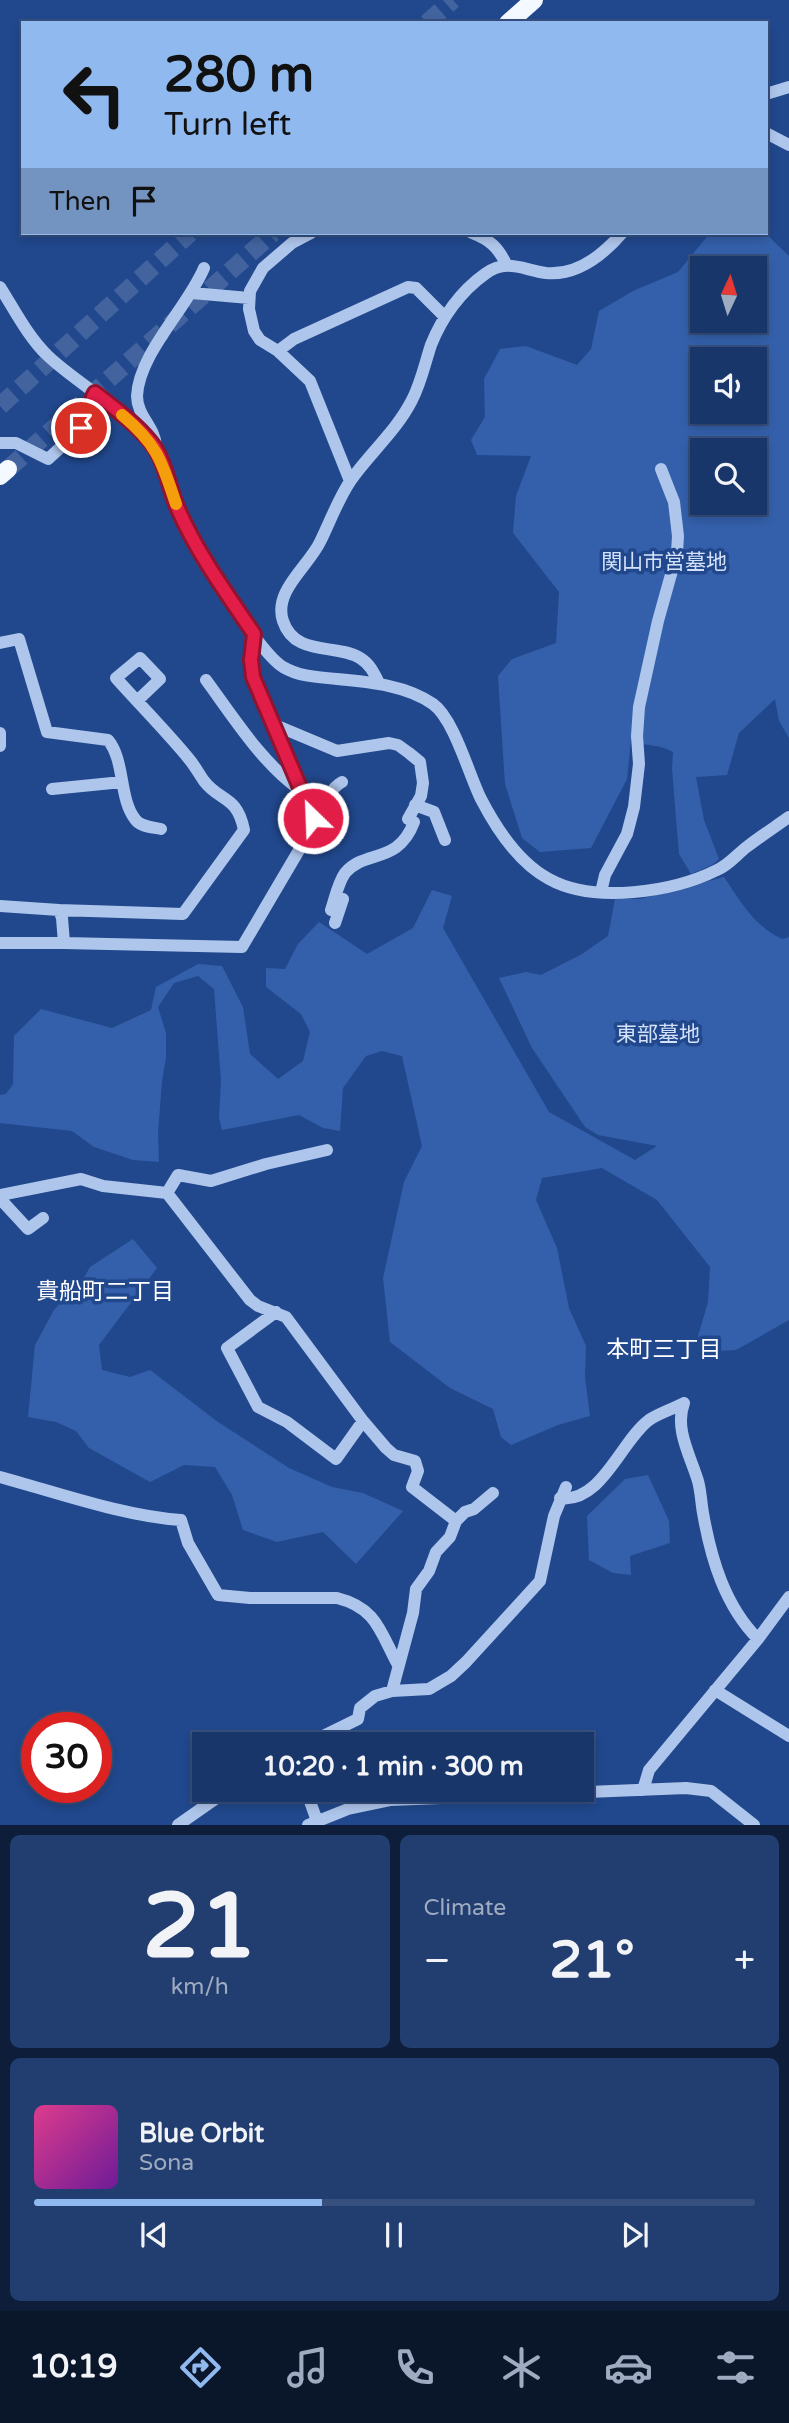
<!DOCTYPE html>
<meta charset="utf-8">
<style>
:root{--surface:#19366a;--page:#223e70;--text:#f1f3f6;--muted:#9fabc1;--line:#37507e;--accent:#90b9f0}
body{margin:0;font-family:"Varela Round","Noto Sans JP",sans-serif;background:var(--page);color:var(--text);height:100vh;display:flex;flex-direction:column;font-size:26px;white-space:nowrap}
*{box-sizing:border-box;margin:0}
p{font-size:23px;color:var(--muted)}
.icon{flex:none;width:38px;height:38px;fill:none;stroke:currentColor;stroke-width:2;stroke-linecap:round;stroke-linejoin:round}
.map{position:relative;height:1825px;overflow:hidden}
.drawer{display:flex;flex-direction:column;gap:10px;padding:10px;background:#0e1e3a;flex:1}
.drawer>*{flex:none}
.top-card{position:absolute;left:21px;top:21px;width:747px;height:214px;border-radius:0px;box-shadow:0 4px 10px #0003,0 0 0 2px var(--line);background:#90b9f0;color:#111;overflow:hidden}
.needle{width:46px;rotate:4deg}
.buttons{position:absolute;left:690px;top:256px;display:grid;gap:14px}
.buttons a{display:grid;place-items:center;width:77px;height:77px;border-radius:0px;background:var(--surface);box-shadow:0 4px 10px #0003,0 0 0 2px var(--line);font-size:35px}
.speed{position:absolute;left:21px;top:1712px;display:flex;gap:14px;font-size:35px;font-weight:700;text-align:center}
.speed>*{display:grid;place-content:center;width:91px;height:91px;border-radius:50%;background:var(--surface);box-shadow:0 4px 10px #0003,0 0 0 2px var(--line);line-height:1}
.speed .limit{border:10px solid #d22;background:#fff;color:#111}
.pin{position:absolute;display:grid;place-items:center;width:60px;height:60px;color:#fff;margin:-30px;border:4px solid #fff;border-radius:50%;box-shadow:0 2px 7px #0007}
.me{position:absolute;width:77px;margin:-38px;rotate:336deg;stroke-linejoin:round;filter:drop-shadow(0 0 5px #0008)}
.turn{display:flex;align-items:center;gap:24px;height:147px;padding:0 28px;font-size:32px}
.turn .icon{width:91px;height:91px;stroke-width:2.5}
.turn b{display:block;font-size:49px;line-height:60px}
.then{display:flex;align-items:center;height:66px;padding:0 28px;background:#0003;gap:14px;font-size:26px}
.big{font-size:52px;font-weight:700;line-height:1.1}
.drawer .card{flex:1;display:flex;flex-direction:column;justify-content:center;gap:10px;min-width:0;padding:0 24px;border-radius:10px;background:var(--page)}
.drawer .dial{align-items:center;gap:0}
.dial b{font-size:91px;line-height:1}
.song{display:flex;align-items:center;gap:21px}
.cover{width:84px;height:84px;border-radius:10px;background:linear-gradient(135deg,hsl(330 70% 55%),hsl(280 70% 35%))}
.played{height:7px;border-radius:4px;background:linear-gradient(90deg,var(--accent) 40%,var(--line) 40%)}
.keys{display:flex;justify-content:space-around;direction:ltr}
.heat{display:flex;justify-content:space-between;align-items:center;font-size:38px;direction:ltr}
.drawer .tiles{flex:1;display:grid;gap:10px;grid-template-columns:1fr 1fr}
.card:last-child{grid-column:span 2}
.trip{position:absolute;left:192px;top:1732px;width:402px;height:70px;border-radius:0px;background:var(--surface);box-shadow:0 4px 10px #0003,0 0 0 2px var(--line);font-weight:700;line-height:70px;text-align:center}
.menu{display:flex;height:112px;justify-content:space-around;align-items:center;background:#0a162a;color:var(--muted)}
.menu .icon{width:49px;height:49px}
.menu .on{color:var(--accent)}
.menu b{font-size:32px;color:var(--text)}
.map>svg:first-child{display:block}
.green{fill:#3460ab;fill-rule:evenodd}
.lines{fill:none;stroke-linecap:round;stroke-linejoin:round}
.major-tunnel{stroke:#42639e;stroke-width:18;stroke-dasharray:18 9;stroke-linecap:butt}
.minor{stroke:#afc6ec;stroke-width:12}
.major{stroke:#f4f8ff;stroke-width:18}
.route-casing{stroke:#92132f;stroke-width:18}
.route{stroke:#e11d48;stroke-width:12}
.slow{stroke:#f59e0b;stroke-width:12}
.labels{text-anchor:middle;dominant-baseline:central;stroke-width:7;stroke-linejoin:round;paint-order:stroke}
.park-label{font-size:21px;fill:#d4e2f9;stroke:#21488d}
.neighbourhood-label{font-size:23px;fill:#fff;stroke:#21488d}
</style>
<div class="map">
<svg width="789" height="1825" viewBox="0 0 789 1825">
<rect width="100%" height="100%" fill="#21488d"/>
<path class="green" d="M 710,233 L 765,233 L 789,256 L 789,738 L 779,721 L 775,699 L 739,733 L 727,775 L 696,777 L 704,820 L 719,859 L 712,865 L 691,874 L 679,854 L 672,769 L 673,752 C 657,743 644,747 631,740 L 627,779 L 591,848 L 540,852 L 522,838 L 505,784 L 498,676 L 512,659 L 556,643 L 559,592 L 513,533 L 516,496 L 531,456 L 477,455 L 471,440 L 485,417 L 484,379 L 500,349 L 526,346 L 577,365 L 591,349 L 599,311 L 633,291 L 678,272 ZM 702,268 L 754,268 L 754,320 L 702,320 ZM 702,359 L 754,359 L 754,411 L 702,411 ZM 702,450 L 754,450 L 754,502 L 702,502 Z
M 724,877 C 740,901 755,927 782,939 L 789,937 L 789,1320 L 736,1350 L 699,1352 L 698,1336 L 708,1302 L 710,1267 L 657,1200 L 602,1168 L 542,1178 L 536,1200 L 557,1248 L 569,1308 L 586,1346 L 585,1378 L 590,1416 L 558,1425 L 511,1445 L 501,1437 L 493,1409 L 450,1388 L 390,1342 L 383,1278 L 404,1182 L 422,1146 L 402,1056 L 382,1051 L 366,1056 L 343,1088 L 340,1131 L 323,1128 L 299,1115 L 222,1130 L 219,1118 L 221,1081 L 214,989 L 198,976 L 174,983 L 158,1007 L 166,1033 L 166,1058 L 162,1081 L 158,1133 L 159,1162 L 133,1160 L 94,1147 L 72,1131 L 0,1123 L 0,1095 L 6,1094 L 13,1084 L 14,1036 L 41,1009 L 112,1028 L 151,1010 L 156,987 L 198,964 L 222,966 L 243,1007 L 250,1054 L 278,1079 L 303,1061 L 310,1032 L 301,1014 L 266,987 L 266,968 L 285,969 L 298,944 L 319,922 L 367,954 L 413,928 L 432,890 L 452,896 L 443,928 L 549,1112 L 635,1160 L 657,1146 L 598,1135 L 585,1127 L 532,1048 L 499,978 L 526,972 L 541,975 L 582,954 L 608,936 L 615,899 L 640,899 Z
M 133,1239 L 157,1268 L 99,1345 L 102,1370 L 130,1377 L 150,1370 L 218,1422 L 289,1468 L 332,1487 L 363,1493 L 403,1511 L 356,1564 L 323,1532 L 277,1542 L 243,1530 L 232,1495 L 215,1467 L 184,1465 L 150,1482 L 89,1448 L 76,1431 L 56,1422 L 28,1417 L 35,1345 L 54,1310 L 85,1276 L 90,1267 Z
M 648,1475 L 669,1521 L 670,1543 L 630,1556 L 631,1575 L 613,1573 L 589,1560 L 587,1516 L 625,1479 Z"/>
<g class="lines">
<path class="major-tunnel" d="M 427,23 L 453,0
M 0,406 L 190,233
M 8,469 L 273,233"/>
<path class="minor" d="M 766,94 L 789,87
M 766,133 L 789,145
M 311,233 L 292,243 L 263,268 L 250,291 L 249,309 L 254,331 L 260,340 L 278,351 L 310,381 L 350,481
M 472,233 C 490,240 498,247 506,264
M 0,287 C 14,309 28,337 48,356 C 81,387 127,409 153,447 C 167,466 169,488 178,509 C 192,541 256,650 283,667 C 300,677 318,677 337,679 C 369,682 406,685 433,704 C 454,719 469,775 481,799 C 496,828 519,863 549,879 C 594,904 673,892 717,870 C 729,865 737,854 748,846 C 761,836 775,827 789,817
M 192,293 L 249,298
M 278,351 L 294,339 L 408,287 L 416,288 L 445,317
M 0,443 L 16,443 L 48,459 L 96,415 L 94,397 L 95,393
M 156,446 C 155,427 137,416 137,396 C 139,353 188,307 204,268
M 0,643 L 19,639 L 47,732 L 108,740 C 125,760 119,799 135,819 C 140,827 152,827 161,829
M 206,680 C 234,718 262,763 300,790
M 379,683 C 374,673 370,664 360,658 C 335,643 295,657 283,621 C 273,591 308,567 320,542 C 330,522 338,499 351,480 C 370,453 397,430 412,400 C 421,383 425,363 431,345 C 442,317 461,291 485,274 C 507,258 523,270 546,273 C 578,276 603,255 622,233
M 275,725 L 337,751 L 389,743 L 398,745 L 409,753 L 420,762 L 423,783 L 421,796 L 408,819 L 414,822 C 398,865 365,849 345,873 C 338,883 335,898 331,910
M 0,733 L 0,746
M 52,789 L 122,782
M 415,805 L 434,812 L 445,840
M 311,813 C 324,805 330,788 342,782
M 601,892 L 605,875 L 627,834 L 634,807 L 639,764 L 637,736 L 639,707 L 658,621 L 677,553 L 678,536 L 674,502 L 661,469
M 0,906 L 59,910 L 62,918 L 64,943 L 242,947 L 305,840 L 313,818 L 253,677 L 251,660 L 254,634
M 59,910 L 183,914 L 244,830 C 237,795 220,802 204,781 C 199,774 195,766 189,759 C 166,731 140,705 116,678 L 140,658 L 160,679 L 137,701
M 335,923 L 343,899
M 0,943 L 64,943
M 167,1193 L 178,1175 L 211,1181 L 266,1164 L 327,1150
M 0,1195 L 81,1179 L 103,1186 L 167,1193 L 250,1300 L 258,1306 L 286,1317 L 363,1421 L 386,1448 L 394,1455 L 415,1461 L 418,1471 L 412,1487 L 456,1521
M 1,1195 L 4,1203 L 28,1229 L 43,1218
M 276,1312 L 227,1348 L 258,1407 L 287,1422 L 336,1459 L 363,1421
M 684,1403 C 674,1429 691,1457 698,1481 C 701,1492 701,1502 703,1513 C 711,1559 725,1606 758,1639
M 0,1477 C 56,1492 123,1516 181,1520 L 188,1543 L 218,1595 L 250,1598 L 337,1598 C 377,1608 380,1632 398,1665
M 560,1498 C 601,1504 621,1441 649,1420 C 659,1413 673,1409 684,1403
M 715,1690 L 789,1736
M 392,1691 L 413,1613 L 416,1589 L 429,1571 L 436,1552 L 450,1537 L 456,1521 L 465,1512 L 474,1509 L 493,1493
M 305,1745 L 358,1719 L 360,1708 L 375,1696 L 392,1691 L 429,1689 L 451,1676 L 466,1662 L 540,1581 L 554,1516 L 566,1487
M 306,1790 L 317,1821
M 643,1790 L 649,1770 L 758,1639 L 789,1597
M 178,1825 L 228,1790
M 308,1825 L 348,1809 L 391,1800 L 686,1788 L 711,1791 L 754,1825"/>
<path class="major" d="M 508,23 L 534,0
M 0,476 L 8,469"/>
</g>
<g class="lines">
<defs>
<path id="route" d="M 81,428 L 96,415 L 93,397 L 95,393 C 116,410 140,426 155,448 C 167,467 169,489 178,509 C 197,553 227,594 254,634 L 251,660 L 253,677 L 313,818"/>
</defs>
<use href="#route" class="route-casing"/>
<use href="#route" class="route"/>
<path class="slow" d="M 122,415 C 158,445 162,462 176,504"/>
</g>
<g class="labels">
<g class="park-label">
<text x="664" y="562">関山市営墓地</text>
<text x="658" y="1034">東部墓地</text>
</g>
<g class="neighbourhood-label">
<text x="105" y="1292">貴船町二丁目</text>
<text x="664" y="1350">本町三丁目</text>
</g>
</g>
</svg>
<div class="buttons">
<a><svg class="needle" viewBox="-14 -14 28 28"><path d="M0-13l5 13h-10z" fill="#e53935"/><path d="M0 13l5-13h-10z" fill="#9fabc1"/></svg></a>
<a><svg class="icon" aria-label="sound" viewBox="0 0 24 24"><path d="M4 9h4l5-4v14l-5-4H4zM17 9q2 3 0 6"/></svg></a>
<a><svg class="icon" aria-label="search" viewBox="0 0 24 24"><circle cx="10" cy="10" r="6"/><path d="M15 15l6 6"/></svg></a>
</div>
<div class="speed"><div class="limit">30</div></div>
<div class="pin" style="left:81px;top:428px;background:#d93025"><svg class="icon" aria-label="arrive" viewBox="0 0 24 24"><path d="M6 21V4h12l-3 4 3 4H6"/></svg></div>
<svg class="me" style="left:313px;top:818px" viewBox="-20 -20 40 40"><circle r="17" fill="#e11d48" stroke="#fff" stroke-width="3"/><path d="M0-11L8 9 0 5-8 9z" fill="#fff"/></svg>
<div class="trip">10:20 · 1 min · 300 m</div>
<div class="top-card">
<div class="turn"><svg class="icon" aria-label="left" viewBox="0 0 24 24"><path d="M17 20v-9H6M10 6l-5 5 5 5"/></svg><div><b>280 m</b>Turn left</div></div>
<div class="then">Then<svg class="icon" aria-label="arrive" viewBox="0 0 24 24"><path d="M6 21V4h12l-3 4 3 4H6"/></svg></div>
</div>
</div>
<section class="drawer">
<div class="tiles">
<div class="card dial"><b>21</b><p>km/h</p></div>
<div class="card"><p>Climate</p>
<div class="heat"><a>−</a><b class="big">21°</b><a>+</a></div>
</div>
<div class="card">
<div class="song"><i class="cover"></i><div><b>Blue Orbit</b><p>Sona</p></div></div>
<div class="played"></div>
<div class="keys"><svg class="icon" aria-label="previous" viewBox="0 0 24 24"><path d="M18 5L8 12l10 7zM5 5v14"/></svg><svg class="icon" aria-label="pause" viewBox="0 0 24 24"><path d="M8 5v14M16 5v14"/></svg><svg class="icon" aria-label="next" viewBox="0 0 24 24"><path d="M6 5l10 7-10 7zM19 5v14"/></svg></div>
</div>
</div>
</section>
<nav class="menu">
<b>10:19</b>
<svg class="icon on" aria-label="directions" viewBox="0 0 24 24"><path d="M12 3l9 9-9 9-9-9zM9 14v-3h6M13 9l2 2-2 2"/></svg>
<svg class="icon" aria-label="music" viewBox="0 0 24 24"><path d="M9 18V5l10-2v13"/><circle cx="6" cy="18" r="3"/><circle cx="16" cy="16" r="3"/></svg>
<svg class="icon" aria-label="phone" viewBox="0 0 24 24"><path d="M5 4h4l2 5-3 2q2 4 5 5l2-3 5 2v4C11 20 4 13 5 4z"/></svg>
<svg class="icon" aria-label="climate" viewBox="0 0 24 24"><path d="M12 3v18M4 7l16 10M4 17L20 7"/></svg>
<svg class="icon" aria-label="car" viewBox="0 0 24 24"><path d="M5 17H2v-5l4-1 3-4h7l3 4 3 1v5h-3M9 17h6M6 11h13"/><circle cx="7" cy="17" r="2"/><circle cx="17" cy="17" r="2"/></svg>
<svg class="icon" aria-label="filters" viewBox="0 0 24 24"><path d="M4 7h16M4 17h16"/><circle cx="9" cy="7" r="2"/><circle cx="15" cy="17" r="2"/></svg>
</nav>
